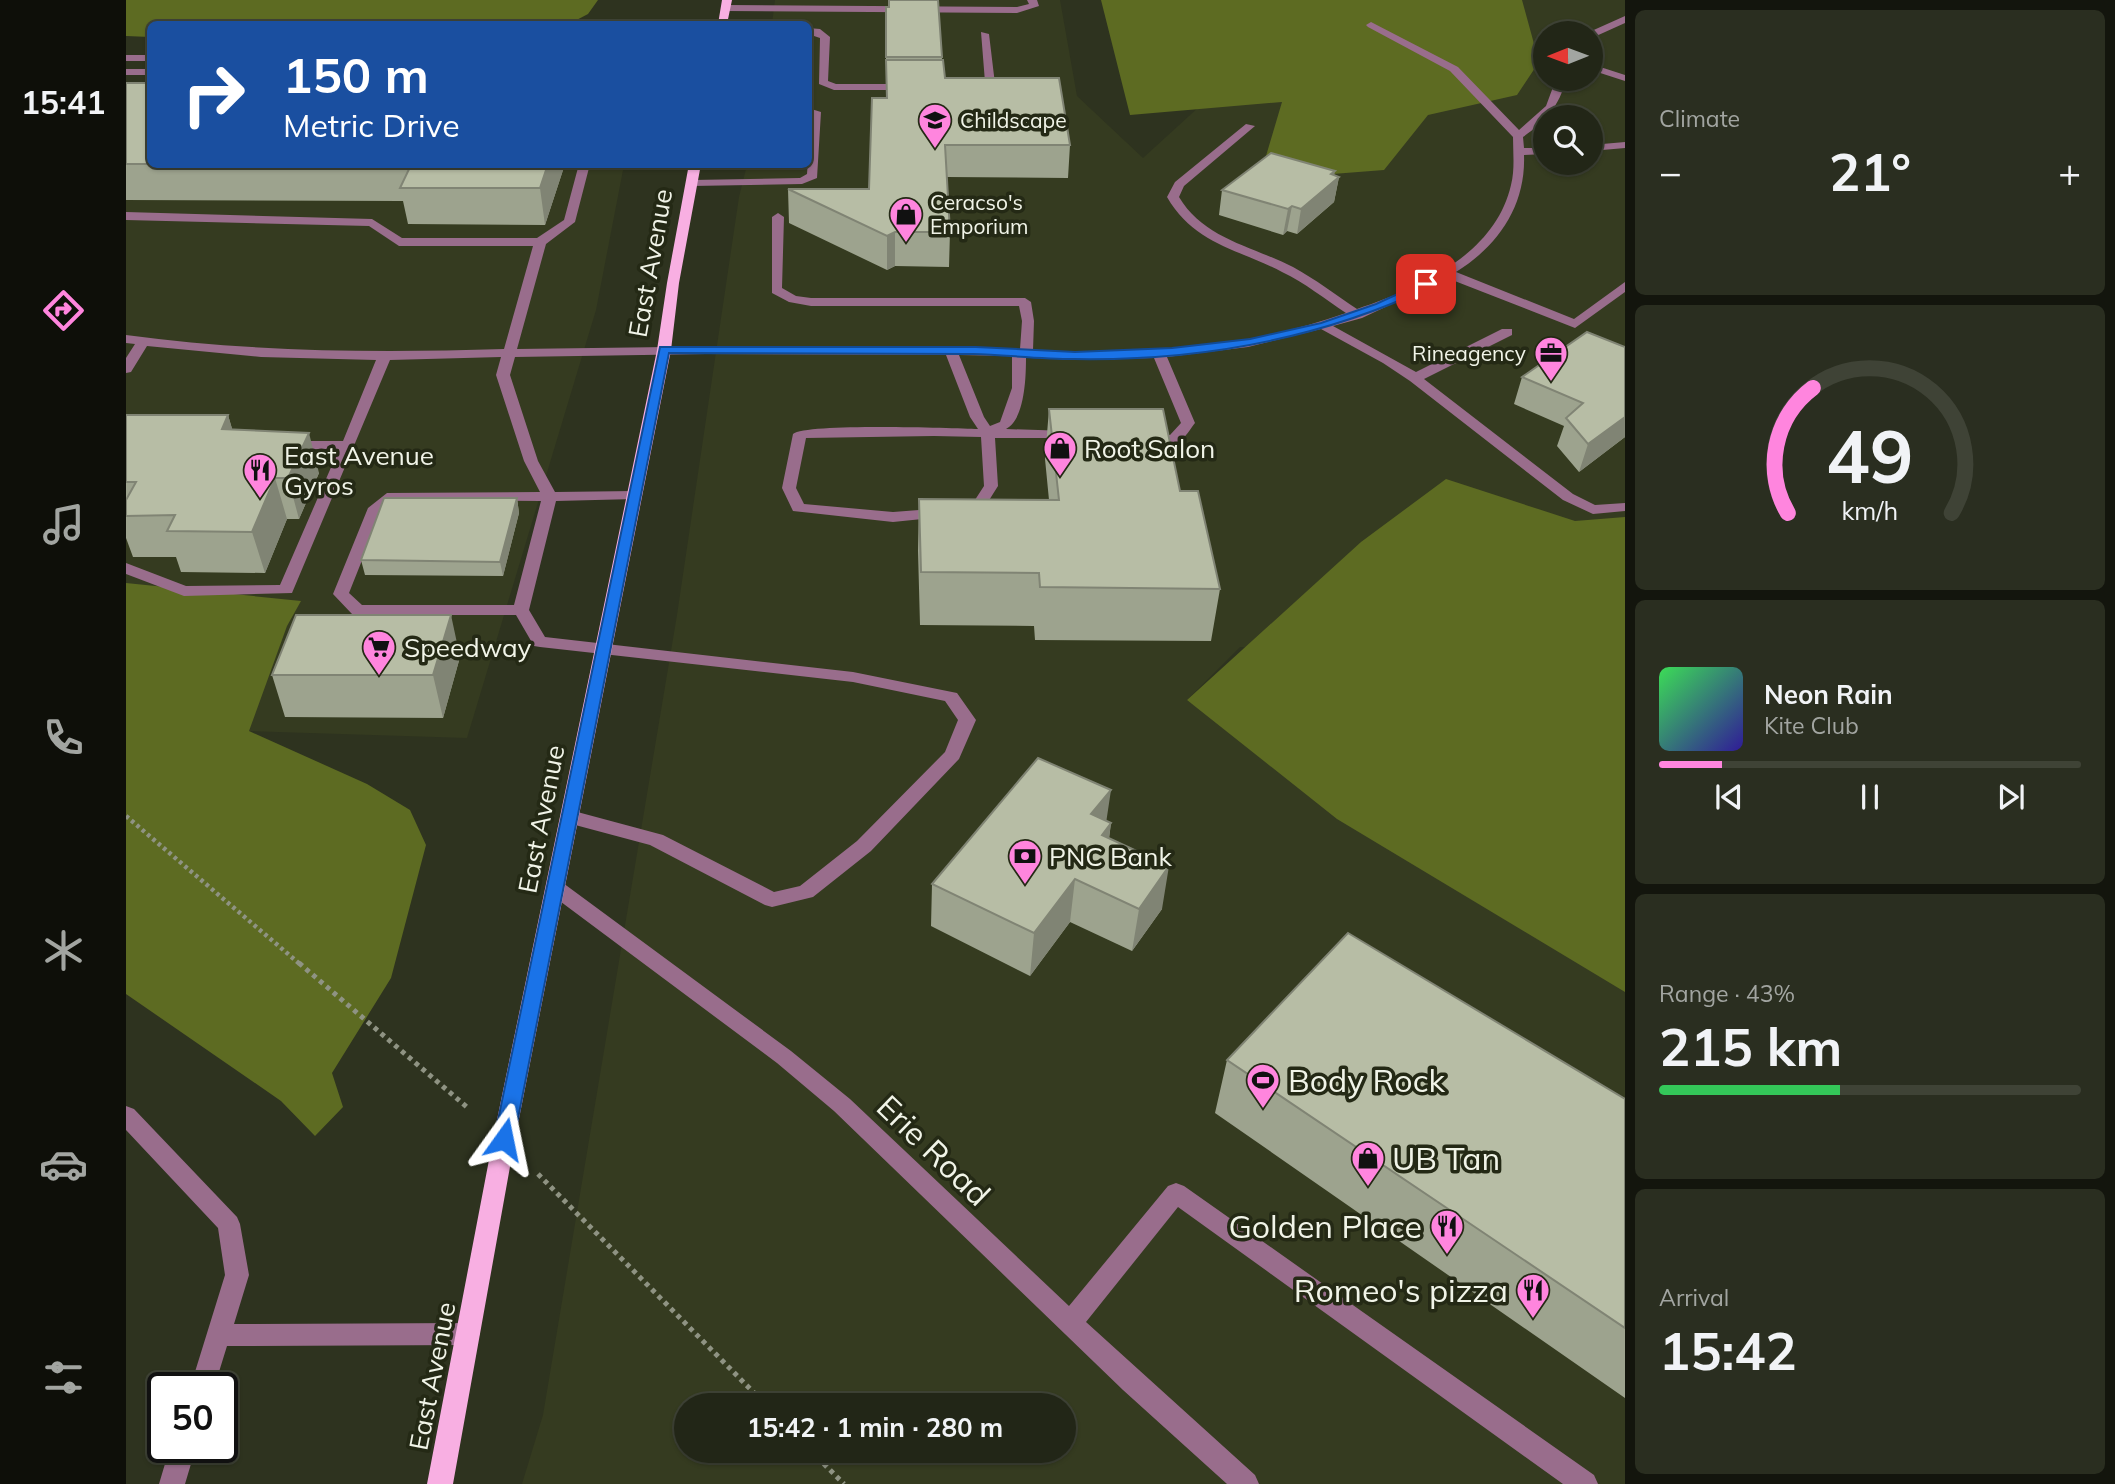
<!DOCTYPE html>
<meta charset="utf-8">
<style>
:root{--surface:#222617;--page:#2a2e20;--text:#f1f3f6;--muted:#a2a5a1;--line:#3f4336;--accent:#ff85de}
body{margin:0;font-family:Mulish,sans-serif;background:var(--page);color:var(--text);height:100vh;display:flex;flex-direction:column;font-size:26px;white-space:nowrap}
*{box-sizing:border-box;margin:0}
p{font-size:23px;color:var(--muted)}
.icon{flex:none;width:38px;height:38px;fill:none;stroke:currentColor;stroke-width:2;stroke-linecap:round;stroke-linejoin:round}
.map{position:relative;flex:1;overflow:hidden}
.sheet{display:flex;flex-direction:column;gap:10px;padding:10px;background:#13150d;width:490px}
.sheet>*{flex:none}
.top-card{position:absolute;left:21px;top:21px;width:665px;height:147px;border-radius:10px;box-shadow:0 2px 5px #0004,0 0 0 2px var(--line);background:#1a4fa0;color:#fff;overflow:hidden}
.needle{width:46px;rotate:269deg}
.buttons{position:absolute;left:1407px;top:21px;display:grid;gap:14px}
.buttons a{display:grid;place-items:center;width:70px;height:70px;border-radius:50%;background:var(--surface);box-shadow:0 2px 5px #0004,0 0 0 2px var(--line);font-size:35px}
.speed{position:absolute;left:21px;top:1372px;display:flex;gap:14px;font-size:35px;font-weight:700;text-align:center}
.speed>*{display:grid;place-content:center;width:91px;height:91px;border-radius:50%;background:var(--surface);box-shadow:0 2px 5px #0004,0 0 0 2px var(--line);line-height:1}
.speed .limit{border:4px solid #111;border-radius:10px;background:#fff;color:#111}
.pin{position:absolute;display:grid;place-items:center;width:60px;height:60px;color:#fff;margin:-30px;border-radius:14px;box-shadow:0 4px 10px #0006}
.me{position:absolute;width:77px;margin:-38px;rotate:12deg;stroke-linejoin:round;filter:drop-shadow(0 0 5px #0008)}
.turn{display:flex;align-items:center;gap:24px;height:147px;padding:0 21px;font-size:32px}
.turn .icon{width:91px;height:91px;stroke-width:2.5}
.turn b{display:block;font-size:49px;line-height:60px}
.big{font-size:52px;font-weight:700;line-height:1.1}
.sheet .card{flex:1;display:flex;flex-direction:column;justify-content:center;gap:10px;min-width:0;padding:0 24px;border-radius:10px;background:var(--page)}
.sheet .dial{align-items:center;gap:0}
.dial svg{height:182px;overflow:visible;fill:none;stroke:var(--line);stroke-width:7;stroke-linecap:round;text-anchor:middle}
.dial text{fill:var(--text);stroke:none}
.song{display:flex;align-items:center;gap:21px}
.cover{width:84px;height:84px;border-radius:10px;background:linear-gradient(135deg,hsl(130 70% 55%),hsl(250 70% 35%))}
.played{height:7px;border-radius:4px;background:linear-gradient(90deg,var(--accent) 15%,var(--line) 15%)}
.keys{display:flex;justify-content:space-around;direction:ltr}
.heat{display:flex;justify-content:space-between;align-items:center;font-size:38px;direction:ltr}
.charge{height:10px;border-radius:5px;background:linear-gradient(90deg,#34c759 43%,var(--line) 0)}
.trip{position:absolute;left:548px;top:1393px;width:402px;height:70px;border-radius:35px;background:var(--surface);box-shadow:0 2px 5px #0004,0 0 0 2px var(--line);font-weight:700;line-height:70px;text-align:center}
main{display:flex;flex:1;min-height:0}
.tabs{display:flex;flex-direction:column;width:126px;justify-content:space-around;align-items:center;background:#0e0f09;color:var(--muted)}
.tabs .icon{width:49px;height:49px}
.tabs .active{color:var(--accent)}
.tabs b{font-size:32px;color:var(--text)}
.map>svg:first-child{display:block}
.built{fill:#353b20;fill-rule:evenodd}
.forest{fill:#5d6b22}
.lines{fill:none;stroke-linecap:round;stroke-linejoin:round}
.path-far1{stroke:#8f9383;stroke-width:4.5;stroke-dasharray:3.5 3.5;stroke-linecap:butt}
.path{stroke:#8f9383;stroke-width:5;stroke-dasharray:4.5 4.5;stroke-linecap:butt}
.minor{fill:#996d8c;fill-rule:evenodd}
.major{fill:#f8afe2;fill-rule:evenodd}
.wall{fill:#9da38e}
.shaded-wall{fill:#808474}
.building{fill:#b7bda5;stroke:#808474;stroke-width:2}
.route{fill:#1a73e8;stroke:#114b97;stroke-width:2}
.labels{text-anchor:middle;dominant-baseline:central;stroke-width:7;stroke-linejoin:round;paint-order:stroke}
.far-poi-label{font-size:21px;fill:#f1f4e8;stroke:#242915;text-anchor:start}
.street-label{font-size:26px;fill:#f1f4e8;stroke:#242915}
.poi-label{font-size:26px;fill:#f1f4e8;stroke:#242915;text-anchor:start}
.near-poi-label{font-size:32px;fill:#f1f4e8;stroke:#242915;text-anchor:start}
.near-street-label{font-size:32px;fill:#f1f4e8;stroke:#242915}
</style>
<main>
<nav class="tabs">
<b>15:41</b>
<svg class="icon active" aria-label="directions" viewBox="0 0 24 24"><path d="M12 3l9 9-9 9-9-9zM9 14v-3h6M13 9l2 2-2 2"/></svg>
<svg class="icon" aria-label="music" viewBox="0 0 24 24"><path d="M9 18V5l10-2v13"/><circle cx="6" cy="18" r="3"/><circle cx="16" cy="16" r="3"/></svg>
<svg class="icon" aria-label="phone" viewBox="0 0 24 24"><path d="M5 4h4l2 5-3 2q2 4 5 5l2-3 5 2v4C11 20 4 13 5 4z"/></svg>
<svg class="icon" aria-label="climate" viewBox="0 0 24 24"><path d="M12 3v18M4 7l16 10M4 17L20 7"/></svg>
<svg class="icon" aria-label="car" viewBox="0 0 24 24"><path d="M5 17H2v-5l4-1 3-4h7l3 4 3 1v5h-3M9 17h6M6 11h13"/><circle cx="7" cy="17" r="2"/><circle cx="17" cy="17" r="2"/></svg>
<svg class="icon" aria-label="filters" viewBox="0 0 24 24"><path d="M4 7h16M4 17h16"/><circle cx="9" cy="7" r="2"/><circle cx="15" cy="17" r="2"/></svg>
</nav>
<div class="map">
<svg width="1499" height="1484" viewBox="0 0 1499 1484">
<rect width="100%" height="100%" fill="#2e331f"/>
<path class="built" d="M 649,0 L 934,0 L 951,96 L 1017,158 L 1074,106 L 1092,0 L 1499,0 L 1499,571 L 1132,648 L 1114,647 L 1061,700 L 1499,991 L 1499,1484 L 396,1484 L 417,1415 L 551,615 L 613,197 L 621,165 L 682,164 L 682,24 L 646,24 ZM 1419,33 L 1465,33 L 1465,79 L 1419,79 ZM 1419,117 L 1465,117 L 1465,163 L 1419,163 ZM 560,1405 L 938,1405 L 938,1451 L 560,1451 Z
M 0,96 L 24,164 L 498,165 L 470,310 L 341,738 L 123,731 L 0,584 Z"/>
<path class="forest" d="M 0,0 L 472,0 L 462,14 L 443,24 L 24,24 L 24,37 L 0,36 Z
M 975,0 L 1396,0 L 1413,62 L 1391,95 L 1302,115 L 1258,170 L 1168,177 L 1137,166 L 1156,102 L 1004,115 Z
M 1320,479 L 1449,521 L 1499,517 L 1499,992 L 1211,819 L 1061,700 L 1235,542 Z
M 0,583 L 175,601 L 161,626 L 123,731 L 241,784 L 284,810 L 300,845 L 265,978 L 206,1073 L 217,1107 L 189,1136 L 155,1101 L 0,994 Z"/>
<g class="lines">
<path class="path-far1" d="M 0,816 L 175,965"/>
<path class="path" d="M 173,963 L 342,1108
M 412,1174 L 640,1405
M 685,1451 L 718,1484"/>
<path class="minor" d="M 901,0 L 911,0 L 913,6 L 891,13 L 600,11 L 595,8 L 600,5 L 891,7 L 903,4 Z
M 1499,16 L 1499,23 L 1468,37 L 1465,38 L 1465,33 L 1461,33 Z
M 1245,22 L 1332,67 L 1393,130 L 1420,106 L 1430,79 L 1440,79 C 1433,107 1420,121 1397,137 L 1398,148 L 1419,148 L 1419,154 L 1398,155 C 1400,206 1372,246 1330,272 L 1448,319 L 1499,282 L 1499,292 L 1449,328 L 1321,278 L 1236,318 L 1207,326 L 1290,372 L 1376,329 L 1386,329 L 1386,335 L 1298,379 L 1447,494 L 1469,505 L 1499,503 L 1499,511 L 1467,514 L 1437,500 L 1284,381 L 1257,363 L 1195,329 L 1122,347 L 1041,357 L 1069,423 C 1065,428 1059,438 1053,442 C 1044,447 1019,443 1012,438 L 1019,434 L 1044,435 L 1055,423 L 1028,358 L 949,360 L 900,357 C 900,377 899,419 880,429 L 942,431 L 947,432 L 947,438 L 869,438 L 872,486 L 855,513 L 767,522 L 667,511 L 656,488 L 667,434 C 680,423 825,428 852,429 L 844,417 L 820,355 L 580,354 L 389,357 L 384,375 L 412,461 L 429,492 L 509,491 L 516,495 L 509,499 L 430,501 L 403,610 L 419,637 L 727,672 L 831,693 L 850,720 L 833,759 L 745,851 L 687,897 L 646,907 L 639,905 L 524,845 L 438,822 L 435,817 L 438,812 L 444,810 L 537,835 L 648,892 L 674,886 L 731,841 L 819,752 L 832,720 L 819,701 L 727,682 L 414,647 L 408,646 L 390,615 L 232,615 L 226,614 L 207,594 L 242,508 L 261,493 L 414,492 L 398,461 L 370,375 L 375,357 L 264,360 L 166,593 L 58,596 L 0,574 L 0,563 L 60,586 L 154,585 L 213,449 L 164,449 L 157,445 L 164,441 L 217,441 L 250,360 L 135,357 L 21,346 L 5,372 L 0,373 L 0,358 L 9,344 L 0,343 L 0,335 C 126,352 251,353 378,349 L 407,246 L 273,246 L 243,226 L 0,220 L 0,212 L 246,219 L 276,238 L 411,238 L 438,220 L 453,164 L 464,164 L 449,222 L 420,244 L 391,349 L 618,346 L 894,349 L 896,321 L 893,306 L 685,306 L 663,302 L 646,293 L 646,217 L 652,213 L 658,217 L 656,288 L 670,296 L 685,298 L 899,298 L 905,302 L 908,321 L 907,350 C 1012,357 1120,348 1220,313 C 1199,299 1179,283 1156,272 C 1112,249 1068,244 1041,197 L 1049,182 L 1120,124 L 1129,126 L 1058,186 L 1053,197 C 1078,239 1126,246 1167,267 C 1189,279 1210,295 1231,309 C 1293,288 1369,255 1385,185 C 1389,169 1387,153 1387,137 L 1324,71 L 1242,27 L 1240,25 ZM 833,355 L 886,356 L 886,388 L 874,422 L 864,426 L 858,417 ZM 808,436 L 855,437 L 858,486 L 845,506 L 767,512 L 678,504 L 670,488 L 680,438 ZM 269,500 L 415,501 L 388,605 L 236,605 L 223,593 L 256,510 Z
M 682,28 L 694,29 L 704,37 L 702,81 L 710,84 L 782,84 L 787,87 L 782,90 L 708,90 L 693,84 L 694,38 L 682,34 Z
M 855,32 L 863,34 L 869,84 L 848,89 L 843,86 L 844,84 L 859,82 Z
M 0,55 L 24,55 L 24,61 L 0,61 Z
M 1465,64 L 1499,75 L 1499,81 L 1465,70 Z
M 0,69 L 24,69 L 24,75 L 0,75 Z
M 682,108 L 695,112 L 691,178 L 676,184 L 566,186 L 560,183 L 566,180 L 674,178 L 681,174 L 685,115 Z
M 1499,142 L 1499,148 L 1465,151 L 1465,145 Z
M 430,881 L 437,883 L 665,1051 L 724,1099 L 943,1306 L 1042,1186 L 1050,1183 L 1058,1186 L 1468,1475 L 1472,1484 L 1437,1484 L 1052,1207 L 960,1322 L 1129,1475 L 1133,1484 L 1101,1484 L 997,1390 L 708,1111 L 651,1063 L 423,893 L 420,888 L 423,883 Z
M 0,1106 L 8,1109 L 111,1217 L 114,1224 L 123,1275 L 108,1324 L 342,1323 L 350,1326 L 354,1334 L 350,1342 L 342,1345 L 101,1346 L 88,1388 L 64,1388 L 99,1275 L 92,1228 L 0,1130 Z
M 44,1447 L 70,1447 L 59,1484 L 33,1484 Z"/>
<path class="major" d="M 596,0 L 606,0 L 601,24 L 592,24 Z
M 563,164 L 575,164 L 553,283 L 545,350 L 389,1139 L 327,1484 L 301,1484 L 367,1139 L 531,350 L 541,283 Z"/>
</g>
<path class="wall" d="M 762,0 L 844,0 L 812,0 L 816,60 L 819,78 L 944,145 L 942,178 L 821,177 L 824,232 L 823,267 L 769,266 L 761,270 L 663,223 L 662,189 L 743,189 L 760,98 L 760,7 L 763,7 Z
M 0,83 L 24,83 L 24,164 L 439,164 L 419,225 L 282,224 L 277,201 L 0,200 Z
M 1208,175 L 1213,177 L 1208,202 L 1171,234 L 1161,231 L 1157,235 L 1093,215 L 1096,190 Z
M 1499,347 L 1499,437 L 1453,472 L 1431,446 L 1438,426 L 1388,404 L 1396,377 Z
M 923,409 L 1054,491 L 1094,589 L 1085,641 L 909,640 L 908,626 L 794,625 L 792,551 L 793,499 L 923,500 L 919,459 Z
M 0,415 L 102,415 L 106,429 L 193,473 L 173,519 L 161,519 L 139,573 L 55,572 L 50,557 L 7,557 L 0,538 Z
M 391,498 L 393,513 L 377,576 L 239,575 L 235,560 Z
M 334,657 L 317,718 L 159,717 L 146,675 Z
M 981,821 L 985,823 L 983,839 L 1036,909 L 1006,951 L 944,922 L 904,976 L 805,926 L 806,884 Z
M 1101,1060 L 1499,1099 L 1499,1398 L 1089,1113 Z"/>
<path class="shaded-wall" d="M 422,164 L 439,164 L 419,225 L 414,188 Z
M 1209,171 L 1207,182 L 1213,177 L 1208,202 L 1171,234 L 1175,209 Z
M 1166,206 L 1161,231 L 1157,235 L 1162,209 Z
M 769,232 L 769,266 L 761,270 L 761,236 Z
M 102,415 L 114,455 L 96,429 Z
M 1499,417 L 1499,437 L 1453,472 L 1462,444 Z
M 183,433 L 193,473 L 173,519 L 162,478 Z
M 149,478 L 161,519 L 139,573 L 126,532 Z
M 391,498 L 393,513 L 377,576 L 374,562 Z
M 325,615 L 334,657 L 317,718 L 307,675 Z
M 985,790 L 979,830 L 985,823 L 979,866 L 965,814 Z
M 1043,866 L 1036,909 L 1006,951 L 1013,909 Z
M 949,879 L 944,922 L 904,976 L 908,933 Z"/>
<path class="building" d="M 763,0 L 812,0 L 816,57 L 760,57 L 760,7 L 763,7 Z
M 760,60 L 817,60 L 819,78 L 933,78 L 944,145 L 819,145 L 824,232 L 769,232 L 761,236 L 662,189 L 743,189 L 746,98 L 761,98 Z
M 0,83 L 24,83 L 24,164 L 0,164 Z
M 1145,153 L 1209,171 L 1205,174 L 1213,177 L 1175,209 L 1166,206 L 1162,209 L 1096,190 Z
M 167,164 L 422,164 L 414,188 L 274,188 L 285,165 Z
M 1461,332 L 1499,347 L 1499,417 L 1462,444 L 1440,418 L 1457,403 L 1396,377 Z
M 923,409 L 1037,409 L 1054,491 L 1072,491 L 1094,589 L 914,587 L 913,573 L 795,572 L 793,499 L 933,500 Z
M 0,415 L 102,415 L 96,429 L 183,433 L 162,478 L 149,478 L 126,532 L 41,531 L 49,515 L 0,516 L 0,500 L 10,482 L 0,482 Z
M 258,498 L 391,498 L 374,562 L 235,560 Z
M 170,615 L 325,615 L 307,675 L 146,675 Z
M 912,758 L 985,790 L 965,814 L 985,823 L 976,835 L 1043,866 L 1013,909 L 949,879 L 908,933 L 806,884 Z
M 1222,933 L 1499,1099 L 1499,1328 L 1101,1060 Z"/>
<path class="route" d="M 1300,281 L 1306,284 L 1304,287 C 1192,340 1072,361 948,359 C 914,359 880,355 847,354 C 746,353 645,354 543,353 L 388,1139 L 385,1145 L 378,1147 L 371,1145 L 368,1139 L 534,347 L 850,347 L 949,352 L 1046,348 L 1124,339 L 1195,323 L 1250,304 Z"/>
<defs>
<symbol id="school-pin" viewBox="-11 -11 22 30"><path d="M0 17L-7.5 6A9.5 9.5 0 1 1 7.5 6Z" fill="#ff85de" stroke="#242915"/><path d="M0-5L7-2L0 1L-7-2ZM-4 1L0 2.5L4 1V4Q0 6-4 4Z" fill="#111"/></symbol>
<symbol id="shop-pin" viewBox="-11 -11 22 30"><path d="M0 17L-7.5 6A9.5 9.5 0 1 1 7.5 6Z" fill="#ff85de" stroke="#242915"/><path d="M-5-2.5h2.3a2.7 3.5 0 0 1 5.4 0H5L5.5 6h-11ZM-1.5-2.5h3a1.5 2.3 0 0 0-3 0Z" fill="#111"/></symbol>
<symbol id="office-pin" viewBox="-11 -11 22 30"><path d="M0 17L-7.5 6A9.5 9.5 0 1 1 7.5 6Z" fill="#ff85de" stroke="#242915"/><path d="M-6-3h4V-5.5h4V-3h4V5H-6ZM-1-4.5V-3h2v-1.5ZM-6 0V1H6V0Z" fill="#111"/></symbol>
<symbol id="restaurant-pin" viewBox="-11 -11 22 30"><path d="M0 17L-7.5 6A9.5 9.5 0 1 1 7.5 6Z" fill="#ff85de" stroke="#242915"/><path d="M-5-6h1v4h1v-4h1v4h1v-4h1v5L-1.5 .5V6h-2V.5L-5-1ZM5-6V6H3V1.5H1.5Q1.5-4 5-6Z" fill="#111"/></symbol>
<symbol id="supermarket-pin" viewBox="-11 -11 22 30"><path d="M0 17L-7.5 6A9.5 9.5 0 1 1 7.5 6Z" fill="#ff85de" stroke="#242915"/><path d="M-6-5.5h2.5l.6 2H6L4.5 2H-2.5L-4.4-4H-6ZM-1.5 3.2a1.3 1.3 0 1 0 .1 0ZM3 3.2a1.3 1.3 0 1 0 .1 0Z" fill="#111"/></symbol>
<symbol id="bank-pin" viewBox="-11 -11 22 30"><path d="M0 17L-7.5 6A9.5 9.5 0 1 1 7.5 6Z" fill="#ff85de" stroke="#242915"/><path d="M-6-4H6V4H-6ZM0-2.3a2.3 2.3 0 1 0 0 4.6a2.3 2.3 0 1 0 0-4.6Z" fill="#111"/></symbol>
<symbol id="stadium-pin" viewBox="-11 -11 22 30"><path d="M0 17L-7.5 6A9.5 9.5 0 1 1 7.5 6Z" fill="#ff85de" stroke="#242915"/><path d="M0-5a6.5 5 0 1 0 0 10a6.5 5 0 1 0 0-10ZM-3.5-1.8h7v3.6h-7Z" fill="#111"/></symbol>
</defs>
<g fill-rule="evenodd">
<use href="#school-pin" x="790" y="101" width="38" height="52"/>
<use href="#shop-pin" x="761" y="195" width="38" height="52"/>
<use href="#office-pin" x="1406" y="334" width="38" height="52"/>
<use href="#shop-pin" x="915" y="429" width="38" height="52"/>
<use href="#restaurant-pin" x="115" y="451" width="38" height="52"/>
<use href="#supermarket-pin" x="234" y="628" width="38" height="52"/>
<use href="#bank-pin" x="880" y="837" width="38" height="52"/>
<use href="#stadium-pin" x="1118" y="1061" width="38" height="52"/>
<use href="#shop-pin" x="1223" y="1139" width="38" height="52"/>
<use href="#restaurant-pin" x="1302" y="1207" width="38" height="52"/>
<use href="#restaurant-pin" x="1388" y="1271" width="38" height="52"/>
</g>
<g class="labels">
<g class="far-poi-label">
<text x="834" y="120">Childscape</text>
<text x="804" y="202">Ceracso's<tspan x="804" dy="24">Emporium</tspan></text>
<text x="1400" y="353" text-anchor="end">Rineagency</text>
</g>
<g class="street-label">
<text transform="translate(524 263) rotate(-80)">East Avenue</text>
<text transform="translate(415 819) rotate(-79)">East Avenue</text>
<text transform="translate(306 1376) rotate(-79)">East Avenue</text>
</g>
<g class="poi-label">
<text x="958" y="448">Root Salon</text>
<text x="158" y="455">East Avenue<tspan x="158" dy="30">Gyros</tspan></text>
<text x="278" y="647">Speedway</text>
<text x="923" y="856">PNC Bank</text>
</g>
<g class="near-poi-label">
<text x="1162" y="1080">Body Rock</text>
<text x="1266" y="1158">UB Tan</text>
<text x="1296" y="1226" text-anchor="end">Golden Place</text>
<text x="1382" y="1290" text-anchor="end">Romeo's pizza</text>
</g>
<g class="near-street-label">
<text transform="translate(808 1150) rotate(44)">Erie Road</text>
</g>
</g>
</svg>
<div class="buttons">
<a><svg class="needle" viewBox="-14 -14 28 28"><path d="M0-13l5 13h-10z" fill="#e53935"/><path d="M0 13l5-13h-10z" fill="#a2a5a1"/></svg></a>
<a><svg class="icon" aria-label="search" viewBox="0 0 24 24"><circle cx="10" cy="10" r="6"/><path d="M15 15l6 6"/></svg></a>
</div>
<div class="speed"><div class="limit">50</div></div>
<div class="pin" style="left:1300px;top:284px;background:#d93025"><svg class="icon" aria-label="arrive" viewBox="0 0 24 24"><path d="M6 21V4h12l-3 4 3 4H6"/></svg></div>
<svg class="me" style="left:378px;top:1139px" viewBox="-20 -20 40 40"><path d="M0-17L14 15 0 8-14 15z" fill="#1a73e8" stroke="#fff" stroke-width="4"/></svg>
<div class="trip">15:42 · 1 min · 280 m</div>
<div class="top-card">
<div class="turn"><svg class="icon" aria-label="right" viewBox="0 0 24 24"><path d="M7 20v-9h11M14 6l5 5-5 5"/></svg><div><b>150 m</b>Metric Drive</div></div>
</div>
</div>
<section class="sheet">
<div class="card"><p>Climate</p>
<div class="heat"><a>−</a><b class="big">21°</b><a>+</a></div>
</div>
<div class="card dial"><svg viewBox="0 0 100 80">
<path d="M14 69A42 42 0 1 1 86 69"/>
<path d="M14 69A42 42 0 0 1 25 14" stroke="#ff85de"/>
<text x="50" y="56" font-size="32" font-weight="700">49</text>
<text x="50" y="72" font-size="11">km/h</text>
</svg></div>
<div class="card">
<div class="song"><i class="cover"></i><div><b>Neon Rain</b><p>Kite Club</p></div></div>
<div class="played"></div>
<div class="keys"><svg class="icon" aria-label="previous" viewBox="0 0 24 24"><path d="M18 5L8 12l10 7zM5 5v14"/></svg><svg class="icon" aria-label="pause" viewBox="0 0 24 24"><path d="M8 5v14M16 5v14"/></svg><svg class="icon" aria-label="next" viewBox="0 0 24 24"><path d="M6 5l10 7-10 7zM19 5v14"/></svg></div>
</div>
<div class="card"><p>Range · 43%</p><b class="big">215 km</b><div class="charge"></div></div>
<div class="card"><p>Arrival</p><b class="big">15:42</b></div>
</section>
</main>
